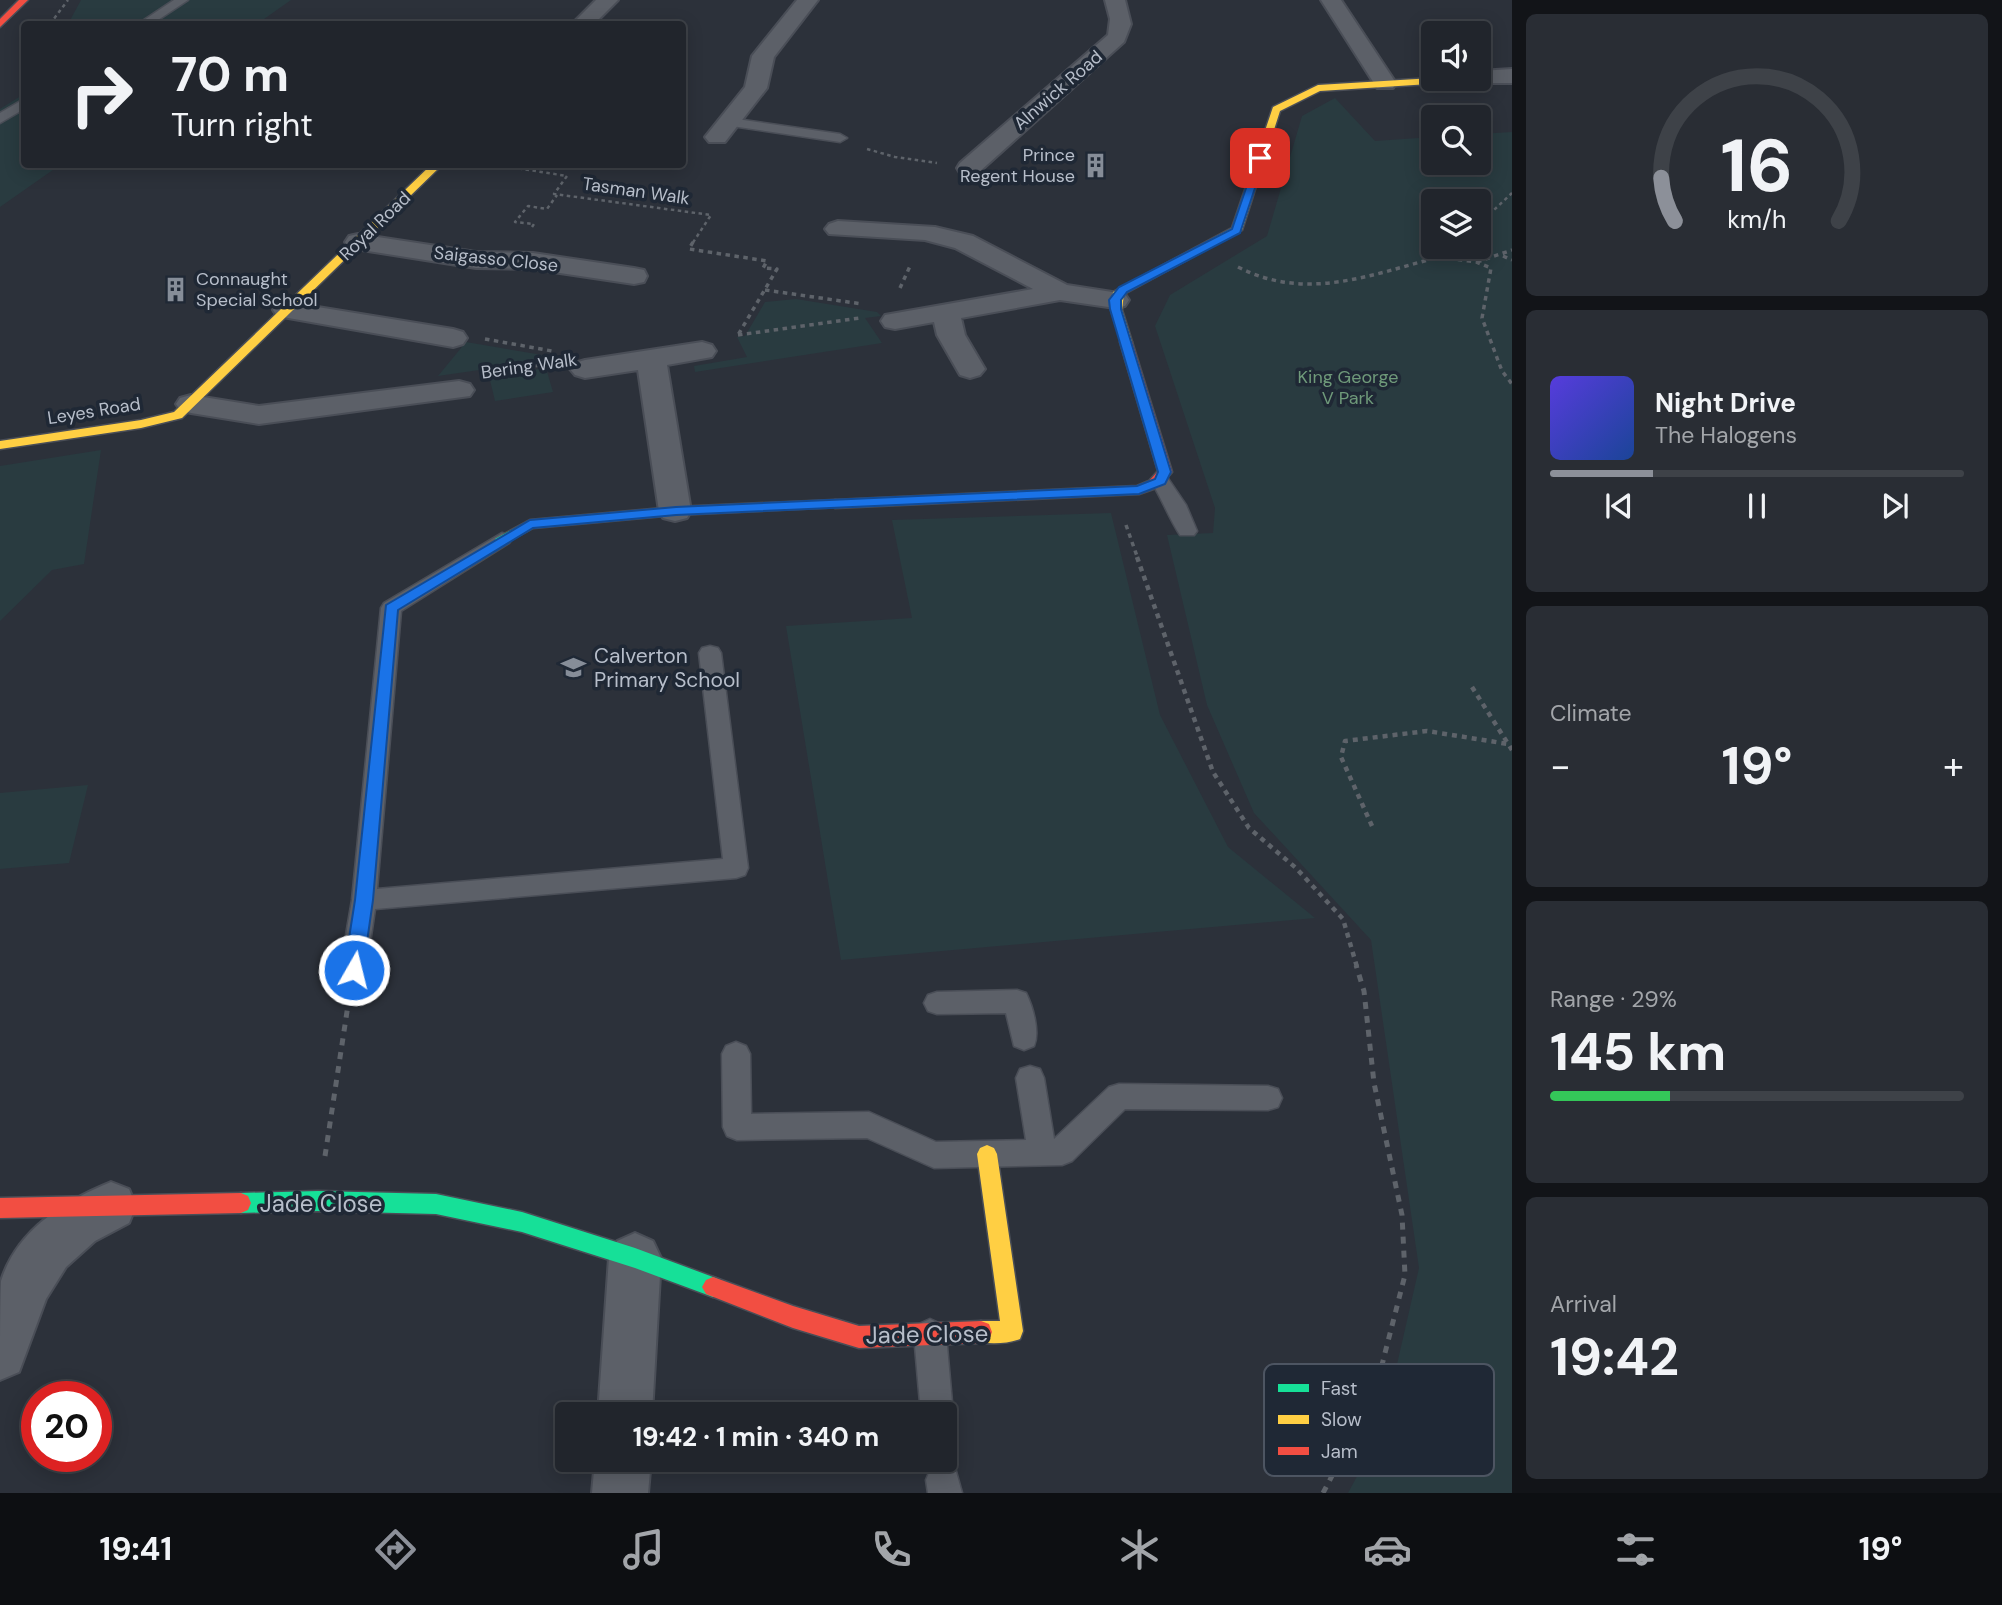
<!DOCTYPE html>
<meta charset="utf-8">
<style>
:root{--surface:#21252c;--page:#292d34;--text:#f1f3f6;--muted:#a2a5a9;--line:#3e4248;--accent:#8c9099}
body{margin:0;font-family:"DM Sans",sans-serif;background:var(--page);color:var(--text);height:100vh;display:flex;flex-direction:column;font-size:26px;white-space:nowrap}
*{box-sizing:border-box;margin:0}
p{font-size:23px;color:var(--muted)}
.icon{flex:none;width:38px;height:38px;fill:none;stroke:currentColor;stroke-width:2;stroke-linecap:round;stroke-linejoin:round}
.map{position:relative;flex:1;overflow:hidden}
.drawer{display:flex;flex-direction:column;gap:14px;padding:14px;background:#121418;width:490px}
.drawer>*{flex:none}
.guide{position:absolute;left:21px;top:21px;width:665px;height:147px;border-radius:7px;box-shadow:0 4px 18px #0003,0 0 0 2px var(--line);background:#21252c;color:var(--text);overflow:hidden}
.tools{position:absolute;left:1421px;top:21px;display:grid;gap:14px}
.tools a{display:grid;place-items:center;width:70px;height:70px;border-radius:7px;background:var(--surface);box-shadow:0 4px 18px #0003,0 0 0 2px var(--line);font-size:35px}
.speed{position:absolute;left:21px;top:1381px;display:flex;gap:14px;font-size:35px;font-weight:700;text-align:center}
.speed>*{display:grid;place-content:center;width:91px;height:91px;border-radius:50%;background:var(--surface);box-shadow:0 4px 18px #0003,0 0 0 2px var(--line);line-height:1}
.speed .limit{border:10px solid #d22;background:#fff;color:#111}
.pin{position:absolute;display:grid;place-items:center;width:60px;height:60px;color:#fff;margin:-30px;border-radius:14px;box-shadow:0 4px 10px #0006}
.me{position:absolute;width:77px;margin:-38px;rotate:8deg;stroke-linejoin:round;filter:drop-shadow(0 0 5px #0008)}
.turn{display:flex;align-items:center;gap:24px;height:147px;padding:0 35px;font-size:32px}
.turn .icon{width:91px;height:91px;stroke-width:2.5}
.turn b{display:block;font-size:49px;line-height:60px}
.big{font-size:52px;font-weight:700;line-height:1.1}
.drawer .tile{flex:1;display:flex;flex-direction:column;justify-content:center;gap:10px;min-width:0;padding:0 24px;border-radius:10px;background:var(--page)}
.drawer .dial{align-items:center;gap:0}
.dial svg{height:182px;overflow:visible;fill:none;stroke:var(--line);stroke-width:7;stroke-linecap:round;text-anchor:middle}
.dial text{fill:var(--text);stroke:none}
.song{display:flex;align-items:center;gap:21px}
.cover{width:84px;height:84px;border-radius:10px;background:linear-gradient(135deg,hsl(250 70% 55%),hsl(220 70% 35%))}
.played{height:7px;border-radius:4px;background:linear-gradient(90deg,var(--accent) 25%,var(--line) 25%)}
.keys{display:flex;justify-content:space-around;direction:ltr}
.heat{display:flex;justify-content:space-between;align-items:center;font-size:38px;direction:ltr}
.charge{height:10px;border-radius:5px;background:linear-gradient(90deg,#34c759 29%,var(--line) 0)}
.trip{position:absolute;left:555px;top:1402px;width:402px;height:70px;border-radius:7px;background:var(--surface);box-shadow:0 4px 18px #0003,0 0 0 2px var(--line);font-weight:700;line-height:70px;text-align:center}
.tabs{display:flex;height:112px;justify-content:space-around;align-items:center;background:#0d0f12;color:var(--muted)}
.tabs .icon{width:49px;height:49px}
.tabs .current{color:var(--accent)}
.tabs b{font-size:32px;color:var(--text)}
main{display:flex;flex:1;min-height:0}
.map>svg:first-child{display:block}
.green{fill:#293b40;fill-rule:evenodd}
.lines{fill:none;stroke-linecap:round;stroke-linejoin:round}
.lane-casing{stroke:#4a4e57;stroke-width:3}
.street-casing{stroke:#4a4e57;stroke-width:4}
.fast-casing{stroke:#4a4e57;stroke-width:3}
.slow-casing{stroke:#4a4e57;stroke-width:3}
.jam-casing{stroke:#4a4e57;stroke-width:3}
.path-far3{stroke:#5e636a;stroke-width:2.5;stroke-dasharray:3.5 3.5;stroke-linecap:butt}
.path-far2{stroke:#5e636a;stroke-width:3.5;stroke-dasharray:4.5 4.5;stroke-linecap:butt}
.path-far1{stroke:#5e636a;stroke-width:4.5;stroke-dasharray:5 5;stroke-linecap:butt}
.path{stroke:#5e636a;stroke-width:5;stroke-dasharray:7 7;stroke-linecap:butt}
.lane{fill:#5c6068;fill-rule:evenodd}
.street{fill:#5c6068;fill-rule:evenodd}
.fast{fill:#16e098;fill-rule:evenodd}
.slow{fill:#ffcf43;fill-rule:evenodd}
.jam{fill:#f24e42;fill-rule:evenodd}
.route{fill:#1a73e8;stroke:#114b97;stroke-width:2}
.labels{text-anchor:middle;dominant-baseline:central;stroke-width:7;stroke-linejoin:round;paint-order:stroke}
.far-street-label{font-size:18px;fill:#b7beca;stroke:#1f2835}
.far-poi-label{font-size:18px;fill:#b7beca;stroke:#1f2835;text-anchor:end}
.far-park-label{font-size:18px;fill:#6f9a7a;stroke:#1f2835}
.poi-label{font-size:21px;fill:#b7beca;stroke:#1f2835;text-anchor:start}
.near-street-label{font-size:24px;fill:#b7beca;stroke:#1f2835}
.key{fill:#1f2835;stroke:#4d5562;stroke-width:2}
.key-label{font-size:19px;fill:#b7beca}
</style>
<main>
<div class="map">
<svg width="1512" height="1493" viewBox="0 0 1512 1493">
<rect width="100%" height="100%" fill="#2c313a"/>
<path class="green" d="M 81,0 L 291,0 L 257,24 L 68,24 Z
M 24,94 L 24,164 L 60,165 L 0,207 L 0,109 Z
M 1335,98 L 1375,141 L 1433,137 L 1433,163 L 1479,163 L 1479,134 L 1512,132 L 1512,1493 L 1348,1493 L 1382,1430 L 1419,1268 L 1371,940 L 1254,813 L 1207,705 L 1167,535 L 1213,533 L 1215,508 L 1155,326 L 1170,295 L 1267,236 L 1302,116 ZM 1433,201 L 1479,201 L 1479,247 L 1433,247 Z
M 796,299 L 877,312 L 881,316 L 865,318 L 882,343 L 695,372 L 694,366 L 747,357 L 737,337 L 745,336 L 765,302 Z
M 466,342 L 560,358 L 438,376 Z
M 546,368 L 553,392 L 495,401 L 489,376 Z
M 101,450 L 84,564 L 52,570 L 0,621 L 0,466 Z
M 1111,513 L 1160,715 L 1228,847 L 1315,918 L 841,960 L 786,626 L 912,618 L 892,520 Z
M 88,785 L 69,863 L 0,869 L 0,793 Z"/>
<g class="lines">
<defs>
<path id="lane" d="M 174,0 L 188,0 L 152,24 L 138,24 Z
M 24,99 L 24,109 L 0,123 L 0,113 Z
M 730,118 L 840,134 L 847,138 L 840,142 L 725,125 L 725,119 Z
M 1160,475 L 1167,477 L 1186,505 L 1197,531 L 1194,535 L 1180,535 C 1169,518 1162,499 1151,481 Z
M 502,533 L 509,535 L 512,539 L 509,543 L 401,611 L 377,889 L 723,859 L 699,653 L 702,648 L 710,646 L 718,648 L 721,653 L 748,868 L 745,875 L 736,878 L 375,909 L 366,970 L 362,978 L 353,981 L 344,978 L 340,970 L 352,900 L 381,608 L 384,603 Z
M 1017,990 L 1026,993 C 1033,1007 1040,1032 1034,1046 L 1024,1050 L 1014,1046 L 1006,1013 L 937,1014 L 928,1011 L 924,1003 L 928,995 L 937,992 Z
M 736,1042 L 746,1046 L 750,1054 L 751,1114 L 869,1112 L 936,1142 L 1026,1140 L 1016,1078 L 1020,1069 L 1030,1066 L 1040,1069 L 1044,1078 L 1054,1139 L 1109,1087 L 1119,1084 L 1268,1086 L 1278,1089 L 1282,1098 L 1278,1107 L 1268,1110 L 1125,1109 L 1072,1161 L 1062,1165 L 934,1168 L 867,1138 L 737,1140 L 727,1136 L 723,1127 L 722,1054 L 726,1046 Z
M 930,1319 L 941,1324 L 946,1335 L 953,1414 L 948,1425 L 945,1427 L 945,1414 L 921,1414 L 914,1335 L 919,1324 Z
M 943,1463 L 955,1468 L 962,1493 L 928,1493 L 926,1480 L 931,1468 Z"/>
<path id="street" d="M 596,0 L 618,0 L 594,24 L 572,24 Z
M 797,0 L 818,0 L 774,57 L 767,88 L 725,142 L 709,142 L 705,137 L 745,87 L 752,56 Z
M 1105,0 L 1125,0 L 1131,24 L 1124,42 L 978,173 L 969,175 L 960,173 L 957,168 L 960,163 L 1108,35 L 1110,19 Z
M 1321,0 L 1341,0 L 1396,83 L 1393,88 L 1377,88 Z
M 1512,69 L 1512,83 L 1471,83 L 1468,79 L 1479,79 L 1479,71 Z
M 838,221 L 935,227 L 973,236 L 1067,285 L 1125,294 L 1129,300 L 1125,306 L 1115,308 L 1060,300 L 961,318 L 965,335 L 985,369 L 980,375 L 970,378 L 960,375 L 937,335 L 934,322 L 895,329 L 885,327 L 881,321 L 885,315 L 1033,289 L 955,248 L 925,240 L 829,234 L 825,229 L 829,224 Z
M 358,234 L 476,252 L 533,253 L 634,268 L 644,270 L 647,276 L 644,282 L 634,284 L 533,269 L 476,268 L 349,248 L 345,242 L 349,236 Z
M 287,302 L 453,329 L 463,332 L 467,338 L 463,344 L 453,347 L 277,316 L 273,310 L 277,304 Z
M 702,342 L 712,345 L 716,351 L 712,357 L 667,365 L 691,511 L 687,518 L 675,521 L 663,518 L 659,511 L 638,370 L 585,378 L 575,375 L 570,369 L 575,363 L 585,360 Z
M 459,381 L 470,384 L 474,390 L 470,396 L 259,424 L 191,413 L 180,410 L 176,404 L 180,398 L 191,395 L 259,406 Z
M 111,1182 L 129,1189 L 136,1206 L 129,1223 L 95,1241 L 66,1267 L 46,1299 L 19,1372 L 0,1380 C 0,1358 0,1299 1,1281 C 17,1230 64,1201 111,1182 Z
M 635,1233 L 653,1241 L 661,1258 L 652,1414 L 598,1414 L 609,1258 L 617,1241 Z
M 595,1460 L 651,1460 L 648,1493 L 592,1493 Z"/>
<path id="fast" d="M 835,500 L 840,501 L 840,507 L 675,515 L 533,528 L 507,542 L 497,542 L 495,539 L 530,520 L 675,507 Z
M 318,1191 L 436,1194 L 522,1212 L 635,1248 L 713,1277 L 720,1280 L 724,1287 L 720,1294 L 713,1297 L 635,1268 L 522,1232 L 436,1214 L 318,1211 L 241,1213 L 234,1210 L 231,1203 L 234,1196 L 241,1193 Z"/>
<path id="slow" d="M 1433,78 L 1466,79 L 1461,82 L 1320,91 L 1280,111 L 1242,230 L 1124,294 L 1122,310 L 1132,342 L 1130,344 L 1122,344 L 1111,310 L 1113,292 L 1232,228 L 1273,107 L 1318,85 Z
M 432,164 L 443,164 L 182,418 L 141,428 L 0,449 L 0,441 L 141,420 L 174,412 Z
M 987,1145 L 994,1148 L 997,1154 L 1023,1331 L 1020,1339 C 1007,1344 986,1345 973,1340 L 970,1332 L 973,1324 L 981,1321 L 1000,1321 L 977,1154 L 980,1148 Z"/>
<path id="jam" d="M 19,0 L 28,0 L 0,27 L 0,19 Z
M 1126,338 L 1132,342 L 1172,472 L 1159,487 L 1139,494 L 835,508 L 828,504 L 835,500 L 1137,486 L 1149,481 L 1158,471 L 1120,342 Z
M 241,1193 L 248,1196 L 251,1203 L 248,1210 L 241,1213 L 0,1218 L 0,1198 Z
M 713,1277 L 793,1306 L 859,1326 L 981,1321 L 989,1324 L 992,1332 L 989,1340 L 981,1343 L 859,1348 L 793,1328 L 706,1294 L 702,1287 L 706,1280 Z"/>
</defs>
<use href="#lane" class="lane-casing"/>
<use href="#street" class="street-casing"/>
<use href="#fast" class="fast-casing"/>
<use href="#slow" class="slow-casing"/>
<use href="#jam" class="jam-casing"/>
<path class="path-far3" d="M 50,24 L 68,0
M 867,149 L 895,157 L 937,163
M 491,164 L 567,176 L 554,194 L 711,215 L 692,244
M 1479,224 L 1512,193
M 532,227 L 534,224 L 515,222 L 528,206 L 547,209 L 557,195"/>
<path class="path-far2" d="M 693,242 L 689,249 L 767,261 L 763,268 L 777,269 L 738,335
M 1503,256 L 1512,260
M 1440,257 L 1476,262 L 1491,268 L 1482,318 L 1502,371 L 1512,384
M 1477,262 L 1512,250
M 1238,267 C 1306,302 1370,275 1439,257 L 1452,247
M 900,288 L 911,264
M 765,290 L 862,304
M 738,335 L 860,318
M 485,339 L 552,351
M 491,372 L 548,364
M 1126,525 L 1138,559"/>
<path class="path-far1" d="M 1137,557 L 1213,772 L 1249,828 L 1296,868 L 1343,919 L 1357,967
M 1472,687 L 1512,750
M 1372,826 L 1341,757 L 1345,741 L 1427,731 L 1508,744"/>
<path class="path" d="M 325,1156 L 348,1005
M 1323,1493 L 1374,1396 L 1405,1275 L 1402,1215 L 1374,1083 L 1364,991 L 1356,965"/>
<use href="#lane" class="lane"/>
<use href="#street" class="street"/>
<use href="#fast" class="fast"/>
<use href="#slow" class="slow"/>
<use href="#jam" class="jam"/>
</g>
<path class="route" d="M 1257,156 L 1265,158 L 1240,233 L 1127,292 L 1121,300 L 1121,309 L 1171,472 L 1165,484 L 1139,494 L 676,515 L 533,528 L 398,610 L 373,900 L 363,970 L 360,975 L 354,977 L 347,975 L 344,970 L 355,900 L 386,605 L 530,520 L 676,507 L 1137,486 L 1155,479 L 1158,472 L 1110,309 L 1109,300 L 1119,287 L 1232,229 Z"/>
<defs>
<symbol id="building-bare" viewBox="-9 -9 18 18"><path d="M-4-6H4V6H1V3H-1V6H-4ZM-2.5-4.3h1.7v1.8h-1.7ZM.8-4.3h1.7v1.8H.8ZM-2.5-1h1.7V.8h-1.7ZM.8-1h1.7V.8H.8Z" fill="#868d98" stroke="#1f2835" stroke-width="2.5" paint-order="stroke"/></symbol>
<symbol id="school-bare" viewBox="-9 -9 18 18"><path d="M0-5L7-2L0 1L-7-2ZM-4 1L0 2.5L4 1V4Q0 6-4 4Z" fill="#868d98" stroke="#1f2835" stroke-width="2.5" paint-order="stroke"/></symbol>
</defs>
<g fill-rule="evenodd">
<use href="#building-bare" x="1078" y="148" width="35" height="35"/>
<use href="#building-bare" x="158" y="272" width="35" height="35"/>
<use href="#school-bare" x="556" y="650" width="35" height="35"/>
</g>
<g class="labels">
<g class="far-street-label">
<text transform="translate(1058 90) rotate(-41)">Alnwick Road</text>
<text transform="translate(636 191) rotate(8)">Tasman Walk</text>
<text transform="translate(375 226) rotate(-44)">Royal Road</text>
<text transform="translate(496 259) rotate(6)">Saigasso Close</text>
<text transform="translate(529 366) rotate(-8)">Bering Walk</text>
<text transform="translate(94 411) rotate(-9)">Leyes Road</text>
</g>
<g class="far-poi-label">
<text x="1075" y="155">Prince<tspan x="1075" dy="21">Regent House</tspan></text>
<text x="196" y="279" text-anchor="start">Connaught<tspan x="196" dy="21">Special School</tspan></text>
</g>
<g class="far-park-label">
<text x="1348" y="377">King George<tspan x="1348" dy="21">V Park</tspan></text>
</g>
<g class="poi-label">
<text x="594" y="656">Calverton<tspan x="594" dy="24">Primary School</tspan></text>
</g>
<g class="near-street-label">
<text x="321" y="1203">Jade Close</text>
<text transform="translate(927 1334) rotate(-1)">Jade Close</text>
</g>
</g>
<rect x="1264" y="1364" width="230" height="112" rx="10" class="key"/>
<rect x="1278" y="1384" width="31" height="8" fill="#16e098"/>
<rect x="1278" y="1415" width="31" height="9" fill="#ffcf43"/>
<rect x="1278" y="1447" width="31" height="8" fill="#f24e42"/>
<g class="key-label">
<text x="1321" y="1395">Fast</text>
<text x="1321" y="1426">Slow</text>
<text x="1321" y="1458">Jam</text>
</g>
</svg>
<div class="tools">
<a><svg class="icon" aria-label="sound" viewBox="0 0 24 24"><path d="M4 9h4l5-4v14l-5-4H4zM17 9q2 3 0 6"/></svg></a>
<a><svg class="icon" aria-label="search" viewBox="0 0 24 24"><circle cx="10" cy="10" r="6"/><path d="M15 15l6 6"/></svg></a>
<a><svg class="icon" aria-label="layers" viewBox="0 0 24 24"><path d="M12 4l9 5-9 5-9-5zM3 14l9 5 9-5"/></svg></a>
</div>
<div class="speed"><div class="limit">20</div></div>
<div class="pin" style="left:1260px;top:158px;background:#d93025"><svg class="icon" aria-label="arrive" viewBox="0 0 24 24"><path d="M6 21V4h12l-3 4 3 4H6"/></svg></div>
<svg class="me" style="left:354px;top:970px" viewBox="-20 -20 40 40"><circle r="17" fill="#1a73e8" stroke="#fff" stroke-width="3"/><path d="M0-11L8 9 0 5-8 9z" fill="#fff"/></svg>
<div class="trip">19:42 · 1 min · 340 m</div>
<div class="guide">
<div class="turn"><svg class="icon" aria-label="right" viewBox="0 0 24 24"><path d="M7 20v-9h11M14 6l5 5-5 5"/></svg><div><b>70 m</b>Turn right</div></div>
</div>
</div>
<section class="drawer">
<div class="tile dial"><svg viewBox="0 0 100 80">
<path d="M14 69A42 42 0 1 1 86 69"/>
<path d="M14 69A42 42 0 0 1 8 50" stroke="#8c9099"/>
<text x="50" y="56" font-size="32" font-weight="700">16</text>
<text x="50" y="72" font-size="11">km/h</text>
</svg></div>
<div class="tile">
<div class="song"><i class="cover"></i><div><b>Night Drive</b><p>The Halogens</p></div></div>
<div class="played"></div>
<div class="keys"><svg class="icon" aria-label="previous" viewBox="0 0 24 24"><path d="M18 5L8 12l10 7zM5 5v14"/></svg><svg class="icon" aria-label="pause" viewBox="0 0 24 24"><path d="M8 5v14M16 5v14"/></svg><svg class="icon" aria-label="next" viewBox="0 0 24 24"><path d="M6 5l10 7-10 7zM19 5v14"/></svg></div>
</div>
<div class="tile"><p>Climate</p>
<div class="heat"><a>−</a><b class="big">19°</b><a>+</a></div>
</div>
<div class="tile"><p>Range · 29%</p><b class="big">145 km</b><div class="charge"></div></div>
<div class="tile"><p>Arrival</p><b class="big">19:42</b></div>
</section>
</main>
<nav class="tabs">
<b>19:41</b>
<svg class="icon current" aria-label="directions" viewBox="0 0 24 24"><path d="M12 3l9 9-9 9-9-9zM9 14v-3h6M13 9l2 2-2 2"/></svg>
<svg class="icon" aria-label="music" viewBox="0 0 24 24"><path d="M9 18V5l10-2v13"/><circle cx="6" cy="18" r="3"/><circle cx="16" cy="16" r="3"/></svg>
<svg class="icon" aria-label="phone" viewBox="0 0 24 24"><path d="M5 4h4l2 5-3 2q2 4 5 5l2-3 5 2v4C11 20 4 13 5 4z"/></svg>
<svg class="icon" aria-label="climate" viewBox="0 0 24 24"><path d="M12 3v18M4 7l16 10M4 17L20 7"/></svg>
<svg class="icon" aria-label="car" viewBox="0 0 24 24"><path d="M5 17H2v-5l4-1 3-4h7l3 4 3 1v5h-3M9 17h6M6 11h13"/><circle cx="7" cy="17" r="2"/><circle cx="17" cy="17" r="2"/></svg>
<svg class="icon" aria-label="filters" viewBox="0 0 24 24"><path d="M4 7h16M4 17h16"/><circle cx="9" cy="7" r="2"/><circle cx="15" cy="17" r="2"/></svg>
<b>19°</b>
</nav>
